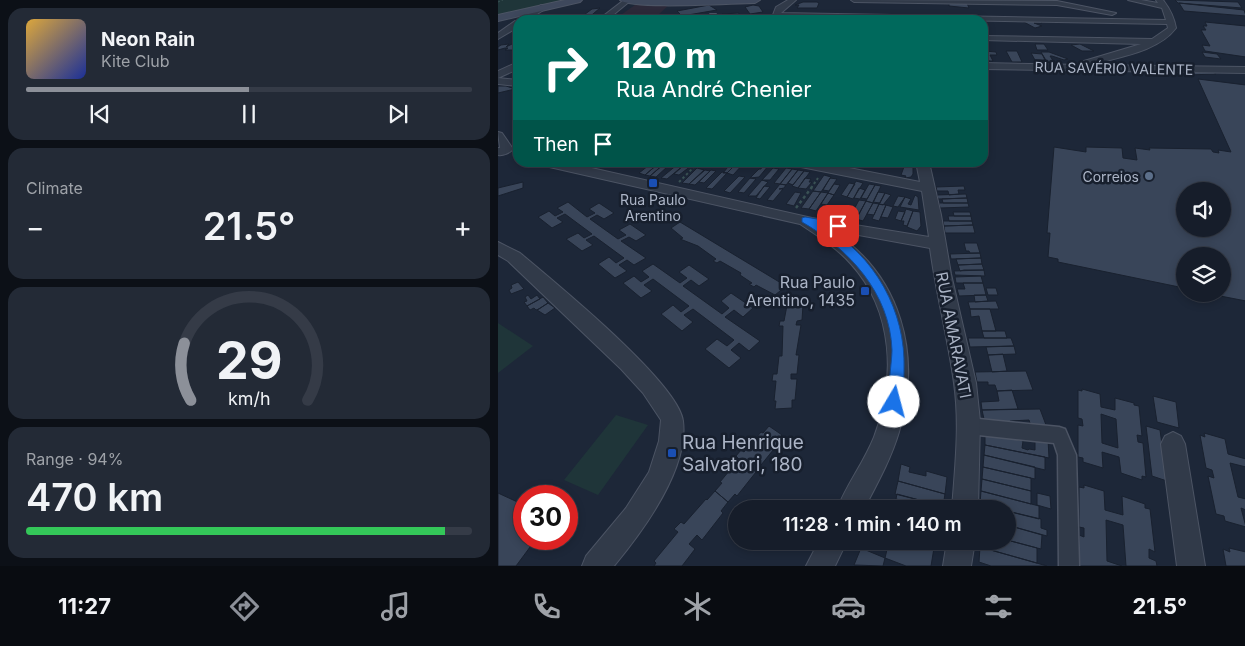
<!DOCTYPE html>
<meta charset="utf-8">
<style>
:root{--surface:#161d2a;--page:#232a36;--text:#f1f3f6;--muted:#9ea2a8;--line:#353b47;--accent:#8c9099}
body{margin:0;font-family:Inter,sans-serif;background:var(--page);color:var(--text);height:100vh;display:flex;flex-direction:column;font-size:19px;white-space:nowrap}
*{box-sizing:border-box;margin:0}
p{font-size:16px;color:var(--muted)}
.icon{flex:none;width:28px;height:28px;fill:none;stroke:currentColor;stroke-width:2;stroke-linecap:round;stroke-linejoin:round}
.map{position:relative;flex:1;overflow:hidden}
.side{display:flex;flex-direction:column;gap:8px;padding:8px;background:#0c1017;width:498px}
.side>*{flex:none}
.hud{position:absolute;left:15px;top:15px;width:475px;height:152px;border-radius:15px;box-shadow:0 2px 8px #0003,0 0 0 1px var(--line);background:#00695c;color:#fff;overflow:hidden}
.buttons{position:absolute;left:678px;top:182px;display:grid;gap:10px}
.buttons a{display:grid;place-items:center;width:55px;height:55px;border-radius:50%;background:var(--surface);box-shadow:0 2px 8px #0003,0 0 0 1px var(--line);font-size:25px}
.speed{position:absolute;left:15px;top:485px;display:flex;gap:10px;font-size:25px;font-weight:700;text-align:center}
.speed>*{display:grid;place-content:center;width:65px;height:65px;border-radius:50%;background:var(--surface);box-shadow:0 2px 8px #0003,0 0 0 1px var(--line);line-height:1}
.speed .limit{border:8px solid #d22;background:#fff;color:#111}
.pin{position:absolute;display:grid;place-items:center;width:42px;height:42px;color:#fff;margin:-21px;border-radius:10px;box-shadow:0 2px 8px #0006}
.me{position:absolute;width:55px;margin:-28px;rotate:8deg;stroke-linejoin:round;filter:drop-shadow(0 0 4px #0008)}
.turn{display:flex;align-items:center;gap:18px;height:105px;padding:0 20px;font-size:22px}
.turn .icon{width:65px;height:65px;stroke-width:2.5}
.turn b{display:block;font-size:35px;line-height:42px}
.then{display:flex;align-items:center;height:48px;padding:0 20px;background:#0003;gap:10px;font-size:19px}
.big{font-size:38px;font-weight:600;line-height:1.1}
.side .tile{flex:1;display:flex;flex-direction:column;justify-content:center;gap:8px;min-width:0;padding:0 18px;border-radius:15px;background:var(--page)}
.side .dial{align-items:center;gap:0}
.dial svg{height:130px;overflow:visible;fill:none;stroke:var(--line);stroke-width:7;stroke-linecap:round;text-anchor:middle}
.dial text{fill:var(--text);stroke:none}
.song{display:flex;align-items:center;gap:15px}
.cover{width:60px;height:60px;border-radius:8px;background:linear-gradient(135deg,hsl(40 70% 55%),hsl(230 70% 35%))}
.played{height:5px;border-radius:2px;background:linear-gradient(90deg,var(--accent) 50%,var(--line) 50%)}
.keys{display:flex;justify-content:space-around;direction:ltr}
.heat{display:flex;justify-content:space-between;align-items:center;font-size:28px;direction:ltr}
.charge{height:8px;border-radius:4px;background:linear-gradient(90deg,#34c759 94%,var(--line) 0)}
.trip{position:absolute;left:230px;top:500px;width:288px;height:50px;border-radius:25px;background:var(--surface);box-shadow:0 2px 8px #0003,0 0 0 1px var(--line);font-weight:600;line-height:50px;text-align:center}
.menu{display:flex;height:80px;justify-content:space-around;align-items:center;background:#090c11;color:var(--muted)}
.menu .icon{width:35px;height:35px}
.menu .selected{color:var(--accent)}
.menu b{font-size:22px;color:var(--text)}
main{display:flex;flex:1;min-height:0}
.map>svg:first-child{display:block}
.medical{fill:#2c2939}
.green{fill:#1f3539}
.building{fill:#394559;stroke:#19212f;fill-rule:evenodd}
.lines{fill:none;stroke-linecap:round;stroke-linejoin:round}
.pedestrian-casing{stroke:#4c5464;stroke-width:3}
.minor-casing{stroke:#4c5464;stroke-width:2}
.secondary-casing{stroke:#4c5464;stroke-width:2}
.path-far2{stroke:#3a5154;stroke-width:1;stroke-dasharray:2 2;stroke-linecap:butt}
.path-far1{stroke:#3a5154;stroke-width:2;stroke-dasharray:2.5 2.5;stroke-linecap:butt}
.path{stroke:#3a5154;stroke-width:2.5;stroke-dasharray:3 3;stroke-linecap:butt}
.pedestrian{fill:#313a49;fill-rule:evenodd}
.minor{fill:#313a49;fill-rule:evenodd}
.secondary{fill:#3e485c;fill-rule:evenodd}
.route{fill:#1a73e8;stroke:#114b97}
.service-dot{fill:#5c6f8a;stroke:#171f2d;stroke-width:2}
.transit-dot{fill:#1a4fb4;stroke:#171f2d;stroke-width:2}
.labels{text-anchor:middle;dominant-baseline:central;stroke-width:5;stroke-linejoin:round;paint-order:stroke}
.far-street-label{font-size:14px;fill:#abb4c6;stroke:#171f2d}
.far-poi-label{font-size:14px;fill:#abb4c6;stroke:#171f2d;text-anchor:end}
.poi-label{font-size:16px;fill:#abb4c6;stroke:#171f2d;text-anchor:end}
.street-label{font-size:16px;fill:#abb4c6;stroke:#171f2d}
.near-poi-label{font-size:19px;fill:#abb4c6;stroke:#171f2d;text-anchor:start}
</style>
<main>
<section class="side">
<div class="tile">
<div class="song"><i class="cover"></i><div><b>Neon Rain</b><p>Kite Club</p></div></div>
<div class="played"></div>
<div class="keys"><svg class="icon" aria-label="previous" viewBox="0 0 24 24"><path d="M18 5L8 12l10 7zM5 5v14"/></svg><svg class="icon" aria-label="pause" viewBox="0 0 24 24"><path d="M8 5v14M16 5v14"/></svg><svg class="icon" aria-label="next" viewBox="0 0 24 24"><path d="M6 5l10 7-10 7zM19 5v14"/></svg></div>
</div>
<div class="tile"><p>Climate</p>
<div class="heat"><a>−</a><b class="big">21.5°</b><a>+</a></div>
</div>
<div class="tile dial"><svg viewBox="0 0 100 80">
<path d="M14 69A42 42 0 1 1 86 69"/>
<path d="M14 69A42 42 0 0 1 10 34" stroke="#8c9099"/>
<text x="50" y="56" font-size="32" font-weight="700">29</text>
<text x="50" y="72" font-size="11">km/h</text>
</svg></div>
<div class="tile"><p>Range · 94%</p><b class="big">470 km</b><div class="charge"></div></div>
</section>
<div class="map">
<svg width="748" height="566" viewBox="0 0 748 566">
<rect width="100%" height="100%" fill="#1d2738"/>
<path class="medical" d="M 172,4 L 160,15 L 120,17 L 137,5 Z"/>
<path class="green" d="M 0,0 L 68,0 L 0,15 Z
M 0,323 L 35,346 L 0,373 Z
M 118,415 L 150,425 L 100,495 L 66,480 Z"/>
<path class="building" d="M 677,0 L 740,2 L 744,8 L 680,3 Z
M 305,2 L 319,2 L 321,3 L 319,8 L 299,8 L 301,5 L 297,5 Z
M 451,3 L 469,3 L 471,8 L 451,6 Z
M 681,3 L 746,10 L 748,16 L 686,11 Z
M 211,5 L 219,10 L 184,16 L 179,11 Z
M 255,5 L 261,6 L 265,12 L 252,14 L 247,7 Z
M 102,8 L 89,19 L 85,20 L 88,20 L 79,20 L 94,9 Z
M 241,13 L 240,18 L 252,16 L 252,20 L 234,20 L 235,16 L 223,18 L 224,14 Z
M 524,21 L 542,21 L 544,23 L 536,23 L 544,26 L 537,28 Z
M 707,22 L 748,26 L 748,57 L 707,51 L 704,45 L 712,46 L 703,30 L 708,30 L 705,26 L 709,26 Z
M 11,44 L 8,47 L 14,44 L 20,45 L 14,50 L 7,50 L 10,48 L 7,48 L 0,50 L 0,47 L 3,45 Z
M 537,44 L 546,44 L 550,50 L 539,50 Z
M 582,44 L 596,51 L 584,51 L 573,45 Z
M 487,51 L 498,52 L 499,55 L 492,55 L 495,61 L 491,61 Z
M 508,51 L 519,51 L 524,62 L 514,62 Z
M 543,52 L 551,52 L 570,59 L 566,60 L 554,56 L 552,56 L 556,62 L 549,62 Z
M 704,52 L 719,54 L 723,59 L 707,57 Z
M 533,53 L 544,54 L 547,60 L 537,60 Z
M 686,72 L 715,72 L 718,74 L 689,75 Z
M 700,79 L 748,85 L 748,301 L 712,294 L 724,294 L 724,256 L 686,256 L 686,288 L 560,262 L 560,259 L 550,257 L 552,233 L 549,233 L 556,147 L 588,152 L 588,147 L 624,148 L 625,158 L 639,160 L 637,148 L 652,150 L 651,148 L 713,149 L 715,152 L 721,153 L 720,150 L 733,152 ZM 686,191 L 724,191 L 724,229 L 686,229 Z
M 0,86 L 8,86 L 17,89 L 0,93 Z
M 155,162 L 162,162 L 147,175 L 141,173 Z
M 168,162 L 175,162 L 170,165 L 168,166 L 170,166 L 158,177 L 152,176 Z
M 234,162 L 240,162 L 229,173 L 225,173 Z
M 240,162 L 247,162 L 235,175 L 229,173 Z
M 160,164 L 165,165 L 152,176 L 147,175 Z
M 180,164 L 186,165 L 169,179 L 163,178 Z
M 265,164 L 271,165 L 261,177 L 252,178 L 261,169 L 263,169 Z
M 407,164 L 415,166 L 415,174 L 413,177 L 407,178 L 408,176 L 403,175 Z
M 185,166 L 193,166 L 181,175 L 176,174 Z
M 199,168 L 206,170 L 191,184 L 184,183 Z
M 275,168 L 281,169 L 272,180 L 264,180 Z
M 288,168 L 294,169 L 282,184 L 276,183 Z
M 294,169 L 300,170 L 288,185 L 282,184 Z
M 207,170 L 212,171 L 197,185 L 191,184 Z
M 213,170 L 218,171 L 206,183 L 201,182 Z
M 300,170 L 306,171 L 295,185 L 290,183 Z
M 306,171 L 312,172 L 300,188 L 294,186 Z
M 224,172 L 229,173 L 214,189 L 208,188 Z
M 326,175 L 333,177 L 323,192 L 315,191 Z
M 241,176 L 247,177 L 232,193 L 226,191 Z
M 252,178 L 258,179 L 246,193 L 240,192 Z
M 307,178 L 313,179 L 311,182 L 314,182 L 308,189 L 300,188 Z
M 332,178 L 339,179 L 331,191 L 325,190 Z
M 264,180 L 270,182 L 258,196 L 250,196 Z
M 358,181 L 365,183 L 355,199 L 349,197 Z
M 25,182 L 25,188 L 0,196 L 0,188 Z
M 351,183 L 357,184 L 349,197 L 343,195 Z
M 282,184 L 288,185 L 286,188 L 281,189 L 285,189 L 275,201 L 269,200 Z
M 336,184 L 342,185 L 336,195 L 330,193 Z
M 371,184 L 377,185 L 369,199 L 363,198 Z
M 377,185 L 383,186 L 375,203 L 368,201 Z
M 266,186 L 272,187 L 262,199 L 258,198 Z
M 466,186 L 467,190 L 460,190 L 461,194 L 451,195 L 450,191 L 439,191 L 438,187 Z
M 361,188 L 367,190 L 362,199 L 356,198 Z
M 315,191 L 323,192 L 311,209 L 303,208 Z
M 297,192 L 303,193 L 296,206 L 288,204 Z
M 323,192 L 330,193 L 318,211 L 311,209 Z
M 380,192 L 387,193 L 382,203 L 375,202 Z
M 330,193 L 336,195 L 329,205 L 323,204 Z
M 387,193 L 393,195 L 385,205 L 381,204 Z
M 468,194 L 469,198 L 440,199 L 439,195 Z
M 417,195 L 420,197 L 421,210 L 402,207 L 407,197 L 413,199 L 410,204 L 413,205 Z
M 400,196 L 407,197 L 400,207 L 395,206 Z
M 469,198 L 470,203 L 445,203 L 444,199 Z
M 361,200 L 368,201 L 360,216 L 353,215 Z
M 368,201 L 375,203 L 365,221 L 358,219 Z
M 70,202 L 89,217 L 97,213 L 91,209 L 101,203 L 116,213 L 106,219 L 99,215 L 92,219 L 120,239 L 128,235 L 121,230 L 132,224 L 148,235 L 138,241 L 131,237 L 123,241 L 148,258 L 136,265 L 129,260 L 121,265 L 129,271 L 117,278 L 100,264 L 111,257 L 118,263 L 126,258 L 96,236 L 88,240 L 95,245 L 84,251 L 68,239 L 80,233 L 86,238 L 94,234 L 67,214 L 59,218 L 65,222 L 54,228 L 40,217 L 51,211 L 57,216 L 65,212 L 59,208 Z
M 375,203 L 381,204 L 376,215 L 369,214 Z
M 441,203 L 470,203 L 471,207 L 442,208 Z
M 381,204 L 388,205 L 381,221 L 374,219 Z
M 388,205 L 395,207 L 390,218 L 383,217 Z
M 408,209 L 415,211 L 409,226 L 405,225 L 406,221 L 403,221 Z
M 400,211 L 407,212 L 403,221 L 397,219 Z
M 415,211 L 422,212 L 423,226 L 419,231 L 409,227 Z
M 455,212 L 472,212 L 473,216 L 456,216 Z
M 450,216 L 473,216 L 474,221 L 451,221 Z
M 445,221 L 474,221 L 475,225 L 446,226 Z
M 182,222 L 283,283 L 282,284 L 287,287 L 277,295 L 258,285 L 256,287 L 251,284 L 254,283 L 242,275 L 243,273 L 222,261 L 219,263 L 215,261 L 218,259 L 200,246 L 182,239 L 185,238 L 173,228 Z
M 475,225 L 477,233 L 447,233 L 446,226 Z
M 466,243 L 479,243 L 482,253 L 472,253 L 471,251 L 468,251 Z
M 482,253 L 483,258 L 453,259 L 452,254 Z
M 483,258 L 484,264 L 460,265 L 458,259 Z
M 155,264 L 182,283 L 189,278 L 181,272 L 191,265 L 211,279 L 201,286 L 193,280 L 185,286 L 224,314 L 231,308 L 223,301 L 233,293 L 255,308 L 245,317 L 236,310 L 227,317 L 262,341 L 251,351 L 241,343 L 233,350 L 243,358 L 231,368 L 207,349 L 219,339 L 229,346 L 236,340 L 195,309 L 186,315 L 195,322 L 184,331 L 163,314 L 175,305 L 183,312 L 191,306 L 155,279 L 146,285 L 154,291 L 143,298 L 125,283 L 136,276 L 143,282 L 151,277 L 144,271 Z
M 484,264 L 486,270 L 466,270 L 462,271 L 460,265 Z
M 486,270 L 487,276 L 457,275 L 456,271 Z
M 483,276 L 485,283 L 458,283 L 457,277 Z
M 20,282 L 26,289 L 13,294 L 11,290 L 14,288 L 13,285 Z
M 465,283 L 485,283 L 488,295 L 461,296 L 459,289 L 467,289 Z
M 488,288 L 498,288 L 500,295 L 490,295 Z
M 30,295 L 33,299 L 39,295 L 42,299 L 29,306 L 26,302 L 29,301 L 27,297 Z
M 476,295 L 488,295 L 490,301 L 477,302 Z
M 45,297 L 50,303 L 41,309 L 38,310 L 36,308 L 32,310 L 29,306 Z
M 290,300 L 304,300 L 303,305 L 305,305 L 304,320 L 299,321 L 298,325 L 303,325 L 298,355 L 301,355 L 299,374 L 293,374 L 293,379 L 299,379 L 297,400 L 294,400 L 294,408 L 277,409 L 278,401 L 276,401 L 278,381 L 274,381 L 275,374 L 279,374 L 281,356 L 284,356 L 285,326 L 281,326 L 282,321 L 286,321 Z
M 498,301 L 501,309 L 472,309 L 470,302 Z
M 50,303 L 57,308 L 47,315 L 39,310 Z
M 472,309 L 492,309 L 498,331 L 484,331 L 481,316 L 473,317 Z
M 484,331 L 507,331 L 509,338 L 486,338 Z
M 470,338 L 513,338 L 516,346 L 472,347 Z
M 516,346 L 518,354 L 490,355 L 488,347 Z
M 505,354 L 509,371 L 494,372 L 490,355 Z
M 528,371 L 535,390 L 499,391 L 497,385 L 490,385 L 490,382 L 479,382 L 477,372 Z
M 584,389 L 602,394 L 603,407 L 617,410 L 617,398 L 636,403 L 636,405 L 641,406 L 644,436 L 639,435 L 640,442 L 645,443 L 648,477 L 644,476 L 644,480 L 623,473 L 621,457 L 604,452 L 605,468 L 585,462 L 585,458 L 580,457 L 580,425 L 585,426 L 584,419 L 580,418 L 580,390 L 584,391 ZM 603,414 L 618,419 L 620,448 L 604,443 Z
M 514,390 L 520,409 L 484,410 L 483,402 L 501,401 L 499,391 Z
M 655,396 L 678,402 L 681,428 L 659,422 Z
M 542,409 L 548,425 L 533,426 L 531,420 L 512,421 L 513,425 L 488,428 L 484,410 Z
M 271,426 L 284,435 L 278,442 L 280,444 L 263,465 L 259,461 L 253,468 L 258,472 L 239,496 L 237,494 L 230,502 L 217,491 L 224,483 L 222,482 L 241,459 L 238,456 L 243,450 L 246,452 L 263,432 L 265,433 Z
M 648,426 L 662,430 L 669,481 L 654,476 Z
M 487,430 L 525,441 L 524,448 L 530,450 L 531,449 L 537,450 L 537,437 L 550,439 L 551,458 L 487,445 Z
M 706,433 L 727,439 L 730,454 L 748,459 L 748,467 L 732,463 L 740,497 L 748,499 L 748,510 L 743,508 L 748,527 L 727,521 L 726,516 L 718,514 L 710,476 L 716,478 L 714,470 L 708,468 L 702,435 L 707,437 Z
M 487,445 L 547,457 L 547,470 L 486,455 Z
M 486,455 L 537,467 L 537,479 L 485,467 Z
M 403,464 L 412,467 L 411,472 L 428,476 L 428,471 L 449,477 L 447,494 L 400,481 Z
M 485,467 L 533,478 L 533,491 L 484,479 Z
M 484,479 L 533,491 L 533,504 L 483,491 Z
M 400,481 L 447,494 L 445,506 L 397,494 Z
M 586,485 L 606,491 L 607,510 L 625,515 L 624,496 L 647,504 L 647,508 L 652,509 L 657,552 L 651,549 L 651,558 L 658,561 L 659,566 L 628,566 L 625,525 L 608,520 L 609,561 L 624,566 L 581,566 L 581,535 L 586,537 L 586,528 L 581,527 L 581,487 L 586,488 Z
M 217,491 L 230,502 L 223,511 L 225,513 L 204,540 L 199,535 L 191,544 L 197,549 L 184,566 L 156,566 L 158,563 L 156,561 L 180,532 L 176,529 L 183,522 L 186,524 L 208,499 L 209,500 Z
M 483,491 L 541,506 L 541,519 L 509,511 L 509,509 L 482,504 Z
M 0,493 L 26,505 L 26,539 L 38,539 L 18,566 L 0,566 Z
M 539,493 L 552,496 L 553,509 L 539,505 Z
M 399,494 L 425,501 L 424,509 L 404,509 L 406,501 L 398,499 Z
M 509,511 L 543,519 L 543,528 L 549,530 L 549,536 L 509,525 Z
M 509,525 L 544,535 L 543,549 L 509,540 Z
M 509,540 L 539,548 L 539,563 L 482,547 L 482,541 Z
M 391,541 L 412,541 L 436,548 L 433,566 L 408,566 L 387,558 Z
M 482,547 L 549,566 L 493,566 L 481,562 Z
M 363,548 L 387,558 L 385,566 L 356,565 Z
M 731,548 L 748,552 L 748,566 L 728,566 L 725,549 L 732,552 Z"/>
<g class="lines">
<defs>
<path id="pedestrian" d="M 471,418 L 561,427 L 567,429 L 578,455 L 581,566 L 561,566 L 560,455 L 556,443 L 471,434 L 465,432 L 463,426 L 465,420 Z"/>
<path id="minor" d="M 126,0 L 132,1 L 109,20 L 100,20 Z
M 290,0 L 298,0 L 283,13 L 668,20 L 664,8 L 630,0 L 643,0 L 660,3 L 658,0 L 665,0 C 672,9 676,17 678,28 C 660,52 620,57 593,65 L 748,67 L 748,73 L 485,69 L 485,63 L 586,65 L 586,61 L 643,44 L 485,40 L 485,36 L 654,39 L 670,28 L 669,24 L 282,17 L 281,20 L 273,20 L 278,7 Z
M 353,0 L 559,1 L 618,13 L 614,15 L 559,5 L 356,2 Z
M 43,5 L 50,7 L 30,20 L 21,20 Z
M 212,14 L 218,14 L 217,20 L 209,20 Z
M 146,16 L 152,16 L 153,18 L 151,20 L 143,20 Z
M 17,21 L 20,21 L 20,27 L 0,39 L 0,33 Z
M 20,62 L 20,69 L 0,78 L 0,71 Z
M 0,78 L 20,80 L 20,86 L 0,84 Z
M 0,132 L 4,133 L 15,149 C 12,153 5,156 0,155 L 0,148 L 2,148 Z
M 41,162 L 67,162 L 314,218 L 431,237 L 424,191 L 298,166 L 292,162 L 321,162 L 422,182 L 418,162 L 431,162 L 443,215 L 453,274 L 478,383 L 482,421 L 480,509 L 454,509 C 457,467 462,425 456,383 C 450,338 438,294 432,248 L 333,230 C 404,275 424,355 401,432 C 393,459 379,484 366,509 L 339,509 C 349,484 366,462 376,437 C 398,380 396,311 353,264 C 339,248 320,236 302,224 L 47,166 Z
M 0,242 L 22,253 C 55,281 181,383 185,421 C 191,469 145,531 116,566 L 84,566 L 88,556 L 128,508 L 151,472 L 161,441 L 163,420 L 145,393 L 123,369 L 10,261 L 0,255 Z
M 675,432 L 683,436 L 687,444 L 707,566 L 679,566 L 663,444 L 667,436 Z
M 321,541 L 349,541 L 337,566 L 308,566 Z
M 449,541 L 477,541 L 473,566 L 445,566 Z"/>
<path id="secondary" d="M 67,0 L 84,0 L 82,2 L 0,21 L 0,15 Z
M 122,0 L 262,0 L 257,3 C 236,3 134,10 122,0 Z"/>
</defs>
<use href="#pedestrian" class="pedestrian-casing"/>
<use href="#minor" class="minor-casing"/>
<use href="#secondary" class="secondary-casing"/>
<path class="path-far2" d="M 0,2 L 5,0"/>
<path class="path-far1" d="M 181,182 L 201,162
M 313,188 L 320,178"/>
<path class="path" d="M 298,208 L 314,187"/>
<use href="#pedestrian" class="pedestrian"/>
<use href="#minor" class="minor"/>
<use href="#secondary" class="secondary"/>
</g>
<path class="route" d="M 307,217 L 344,223 L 345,226 L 340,229 L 326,227 C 377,255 408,312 406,369 C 406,382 406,395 401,407 L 396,409 L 391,407 C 388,401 394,362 394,350 C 392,293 351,249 304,222 L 304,218 Z"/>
<circle class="service-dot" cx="651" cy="176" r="5"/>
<g class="transit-dot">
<rect x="150" y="178" width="10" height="10" rx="2.5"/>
<rect x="362" y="286" width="10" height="10" rx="2.5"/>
<rect x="169" y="448" width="10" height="10" rx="2.5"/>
</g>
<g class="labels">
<g class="far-street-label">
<text transform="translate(616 68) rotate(1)">RUA SAVÉRIO VALENTE</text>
</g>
<g class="far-poi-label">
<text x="641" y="176">Correios</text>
<text x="155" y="199" text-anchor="middle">Rua Paulo<tspan x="155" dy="16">Arentino</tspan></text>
</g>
<g class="poi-label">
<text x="357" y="282">Rua Paulo<tspan x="357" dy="18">Arentino, 1435</tspan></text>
</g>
<g class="street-label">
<text transform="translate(456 335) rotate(79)">RUA AMARAVATI</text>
</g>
<g class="near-poi-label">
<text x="184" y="442">Rua Henrique<tspan x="184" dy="22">Salvatori, 180</tspan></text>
</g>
</g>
</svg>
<div class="buttons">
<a><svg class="icon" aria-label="sound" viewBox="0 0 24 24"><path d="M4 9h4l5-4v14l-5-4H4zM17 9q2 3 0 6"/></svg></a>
<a><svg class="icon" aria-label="layers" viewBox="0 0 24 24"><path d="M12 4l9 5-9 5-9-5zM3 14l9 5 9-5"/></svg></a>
</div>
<div class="speed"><div class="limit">30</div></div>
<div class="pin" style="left:340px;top:226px;background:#d93025"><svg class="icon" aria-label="arrive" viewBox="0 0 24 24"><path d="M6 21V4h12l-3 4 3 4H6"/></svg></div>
<svg class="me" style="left:396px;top:402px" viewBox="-20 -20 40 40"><circle r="19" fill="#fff"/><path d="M0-13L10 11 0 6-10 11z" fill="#1a73e8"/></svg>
<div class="trip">11:28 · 1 min · 140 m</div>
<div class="hud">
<div class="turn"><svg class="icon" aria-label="right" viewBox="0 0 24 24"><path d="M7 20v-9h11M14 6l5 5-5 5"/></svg><div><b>120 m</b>Rua André Chenier</div></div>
<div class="then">Then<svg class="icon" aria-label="arrive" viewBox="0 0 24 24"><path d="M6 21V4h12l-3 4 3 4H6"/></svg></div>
</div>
</div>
</main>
<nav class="menu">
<b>11:27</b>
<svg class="icon selected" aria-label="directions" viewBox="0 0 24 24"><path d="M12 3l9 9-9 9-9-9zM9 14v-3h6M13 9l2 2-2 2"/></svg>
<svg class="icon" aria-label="music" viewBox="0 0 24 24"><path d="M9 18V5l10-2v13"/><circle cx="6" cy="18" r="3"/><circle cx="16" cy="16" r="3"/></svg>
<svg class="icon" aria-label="phone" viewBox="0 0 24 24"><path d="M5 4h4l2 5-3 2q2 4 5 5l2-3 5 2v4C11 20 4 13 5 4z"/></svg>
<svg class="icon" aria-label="climate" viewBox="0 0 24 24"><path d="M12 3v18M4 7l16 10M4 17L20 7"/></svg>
<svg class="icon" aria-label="car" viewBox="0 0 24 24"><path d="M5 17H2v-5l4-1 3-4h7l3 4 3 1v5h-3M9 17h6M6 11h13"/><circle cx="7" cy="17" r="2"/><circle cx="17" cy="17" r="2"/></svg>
<svg class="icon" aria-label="filters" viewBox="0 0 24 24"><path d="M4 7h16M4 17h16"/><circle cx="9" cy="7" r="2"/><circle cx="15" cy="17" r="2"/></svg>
<b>21.5°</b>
</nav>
